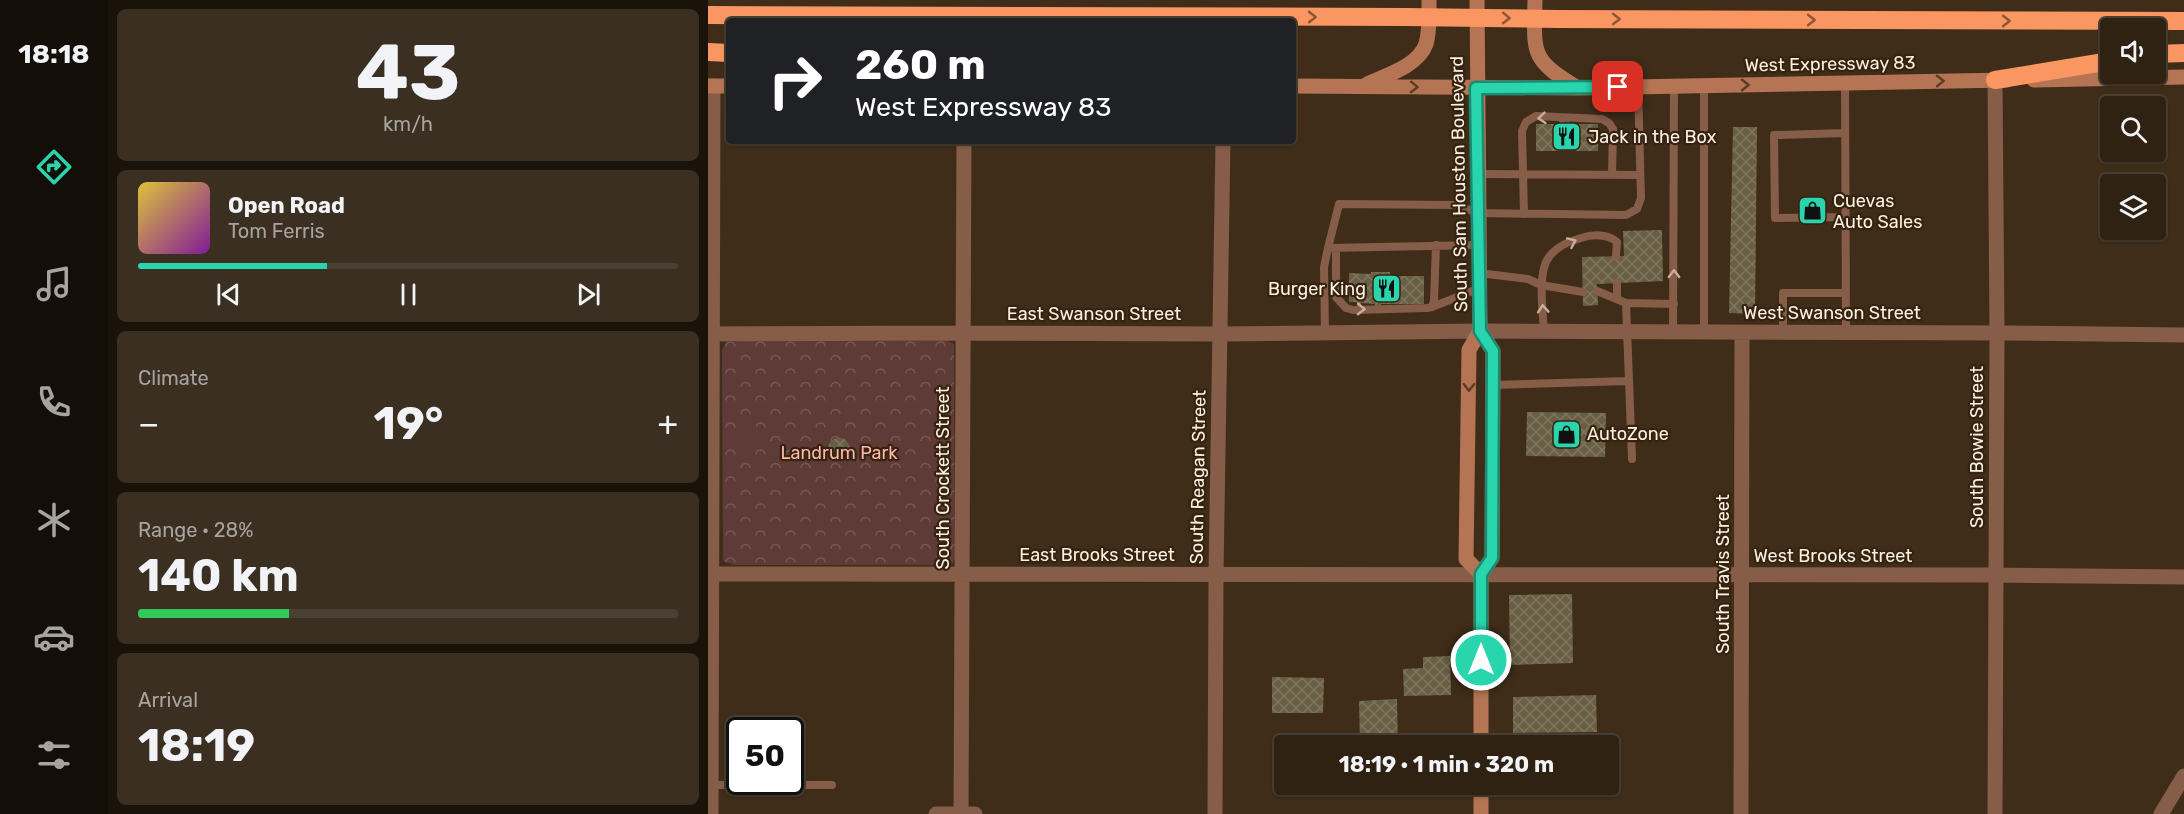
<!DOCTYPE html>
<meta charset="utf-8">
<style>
:root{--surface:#2f2213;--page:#3b2f21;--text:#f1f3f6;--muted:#a7a4a0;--line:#4a3f33;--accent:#29d5ad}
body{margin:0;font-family:Rubik,sans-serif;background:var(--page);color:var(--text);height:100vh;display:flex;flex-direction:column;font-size:22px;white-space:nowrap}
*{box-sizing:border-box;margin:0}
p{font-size:20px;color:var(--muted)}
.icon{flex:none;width:33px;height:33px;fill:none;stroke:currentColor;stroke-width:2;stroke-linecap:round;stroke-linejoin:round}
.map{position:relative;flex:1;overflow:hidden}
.drawer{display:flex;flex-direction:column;gap:9px;padding:9px;background:#1a130a;width:600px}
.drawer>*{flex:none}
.guide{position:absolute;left:18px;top:18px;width:570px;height:126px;border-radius:6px;box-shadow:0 2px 4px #0004,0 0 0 2px var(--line);background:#202124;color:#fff;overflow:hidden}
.fabs{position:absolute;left:1392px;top:18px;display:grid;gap:12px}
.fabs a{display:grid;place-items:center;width:66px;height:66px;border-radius:6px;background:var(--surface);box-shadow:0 2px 4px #0004,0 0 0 2px var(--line);font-size:30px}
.speed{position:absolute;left:18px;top:717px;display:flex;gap:12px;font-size:30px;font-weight:700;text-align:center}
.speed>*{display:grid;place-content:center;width:78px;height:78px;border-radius:50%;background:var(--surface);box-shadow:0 2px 4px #0004,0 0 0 2px var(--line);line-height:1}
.speed .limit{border:3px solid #111;border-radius:9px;background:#fff;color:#111}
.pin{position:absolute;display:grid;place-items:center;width:51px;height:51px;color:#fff;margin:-26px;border-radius:12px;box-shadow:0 3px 9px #0006}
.me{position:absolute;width:66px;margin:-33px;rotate:0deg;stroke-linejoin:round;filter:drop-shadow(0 0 4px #0008)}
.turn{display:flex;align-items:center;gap:21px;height:126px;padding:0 30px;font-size:27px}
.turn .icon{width:78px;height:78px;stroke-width:2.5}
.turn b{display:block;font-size:42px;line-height:51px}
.big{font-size:45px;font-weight:700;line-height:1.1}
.drawer .widget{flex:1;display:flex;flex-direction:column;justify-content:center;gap:9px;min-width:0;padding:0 21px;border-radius:9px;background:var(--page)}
.drawer .dial{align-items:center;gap:0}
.dial b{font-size:78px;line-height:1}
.song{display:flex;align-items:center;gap:18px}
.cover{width:72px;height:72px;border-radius:9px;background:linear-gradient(135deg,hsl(50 70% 55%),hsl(290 70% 35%))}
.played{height:6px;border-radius:3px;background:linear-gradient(90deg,var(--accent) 35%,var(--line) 35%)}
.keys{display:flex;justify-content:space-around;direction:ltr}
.heat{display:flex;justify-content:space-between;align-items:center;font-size:33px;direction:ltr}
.charge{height:9px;border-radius:4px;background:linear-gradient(90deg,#34c759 28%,var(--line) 0)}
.trip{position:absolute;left:566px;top:735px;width:345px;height:60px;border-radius:6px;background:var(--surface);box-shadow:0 2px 4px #0004,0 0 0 2px var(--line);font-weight:700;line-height:60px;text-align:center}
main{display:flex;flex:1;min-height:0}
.menu{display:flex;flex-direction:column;width:108px;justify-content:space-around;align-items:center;background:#130e08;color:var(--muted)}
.menu .icon{width:42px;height:42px}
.menu .active{color:var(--accent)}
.menu b{font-size:27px;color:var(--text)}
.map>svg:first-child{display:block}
.forest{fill:url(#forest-crowns)}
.garden{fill:#5e3b37}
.building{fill:url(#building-cross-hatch)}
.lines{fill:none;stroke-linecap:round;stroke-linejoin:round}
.lane{stroke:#865d49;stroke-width:8}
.street{stroke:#865d49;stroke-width:15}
.secondary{stroke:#b57554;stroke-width:15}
.highway{stroke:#fa9662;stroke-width:18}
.highway-bridge{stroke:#fa9662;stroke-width:18}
.oneway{stroke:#8e5734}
.oneway2{stroke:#5b3c24}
.oneway3{stroke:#c7ae9e}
.route-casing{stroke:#1b8a70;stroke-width:15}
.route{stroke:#29d5ad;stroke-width:10}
.labels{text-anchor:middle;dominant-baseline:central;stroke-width:4.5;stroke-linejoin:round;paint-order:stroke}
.street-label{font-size:18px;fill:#fcf0e3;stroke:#35230f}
.poi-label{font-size:18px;fill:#fcf0e3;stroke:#35230f;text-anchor:start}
.park-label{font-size:18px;fill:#ffb6ad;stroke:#35230f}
</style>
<main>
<nav class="menu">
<b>18:18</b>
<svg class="icon active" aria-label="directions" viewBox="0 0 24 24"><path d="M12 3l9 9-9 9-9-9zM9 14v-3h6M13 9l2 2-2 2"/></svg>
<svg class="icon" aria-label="music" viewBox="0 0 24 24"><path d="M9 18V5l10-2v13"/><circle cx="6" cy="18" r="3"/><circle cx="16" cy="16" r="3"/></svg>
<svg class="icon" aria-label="phone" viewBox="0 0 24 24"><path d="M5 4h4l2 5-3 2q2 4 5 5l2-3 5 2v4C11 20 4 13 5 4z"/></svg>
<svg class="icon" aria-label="climate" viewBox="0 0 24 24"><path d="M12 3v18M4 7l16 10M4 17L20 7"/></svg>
<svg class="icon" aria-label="car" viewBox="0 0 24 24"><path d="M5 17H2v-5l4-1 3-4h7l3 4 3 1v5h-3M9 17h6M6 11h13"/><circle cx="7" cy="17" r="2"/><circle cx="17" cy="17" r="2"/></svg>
<svg class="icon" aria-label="filters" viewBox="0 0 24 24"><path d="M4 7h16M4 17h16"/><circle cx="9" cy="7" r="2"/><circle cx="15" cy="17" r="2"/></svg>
</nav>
<section class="drawer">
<div class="widget dial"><b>43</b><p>km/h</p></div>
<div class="widget">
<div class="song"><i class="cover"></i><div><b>Open Road</b><p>Tom Ferris</p></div></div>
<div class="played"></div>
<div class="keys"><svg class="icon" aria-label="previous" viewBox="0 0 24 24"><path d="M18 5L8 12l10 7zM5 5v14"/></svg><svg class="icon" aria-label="pause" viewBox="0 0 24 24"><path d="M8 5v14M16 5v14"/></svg><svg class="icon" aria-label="next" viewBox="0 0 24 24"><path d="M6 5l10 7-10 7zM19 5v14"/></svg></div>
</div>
<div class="widget"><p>Climate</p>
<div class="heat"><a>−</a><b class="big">19°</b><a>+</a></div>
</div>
<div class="widget"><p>Range · 28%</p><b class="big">140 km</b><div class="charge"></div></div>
<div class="widget"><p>Arrival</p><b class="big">18:19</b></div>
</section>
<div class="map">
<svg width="1476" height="814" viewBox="0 0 1476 814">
<defs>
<pattern id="forest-crowns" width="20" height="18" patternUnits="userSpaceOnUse" patternTransform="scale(1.5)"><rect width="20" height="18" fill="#5e3b37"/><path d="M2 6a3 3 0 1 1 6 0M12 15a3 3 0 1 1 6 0" fill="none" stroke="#765854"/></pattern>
<pattern id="building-cross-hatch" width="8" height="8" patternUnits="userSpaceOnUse" patternTransform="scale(1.5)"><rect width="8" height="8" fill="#695f44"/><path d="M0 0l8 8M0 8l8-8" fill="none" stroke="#7f765f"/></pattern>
</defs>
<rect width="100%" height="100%" fill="#3f2d19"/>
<path class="forest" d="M 34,341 L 239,341 L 246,344 L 247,559 L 245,563 L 237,565 L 26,565 L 15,561 L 14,350 L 18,342 Z"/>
<path class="garden" d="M 28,415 L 48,415 L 48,450 L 28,451 Z"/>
<path class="building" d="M 851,121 L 861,121 L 861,124 L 890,124 L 890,151 L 828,151 L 828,124 L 851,124 Z
M 1025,127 L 1049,127 L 1047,314 L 1021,313 Z
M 954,230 L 955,281 L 889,284 L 890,305 L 875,306 L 874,257 L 916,256 L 915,231 Z
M 663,272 L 682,272 L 682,276 L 716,276 L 716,304 L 673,304 L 673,307 L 667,307 L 667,304 L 653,303 L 653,306 L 649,306 L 649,302 L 641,302 L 641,273 L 663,274 Z
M 819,412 L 898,413 L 897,457 L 818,456 Z
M120 449a11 11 0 1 1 22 0a11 11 0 1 1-22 0Z
M 864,594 L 865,663 L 802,665 L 801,595 Z
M 742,656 L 743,695 L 696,696 L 695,669 L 715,668 L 715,657 Z
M 564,677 L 616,678 L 615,713 L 564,713 Z
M 888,695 L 889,732 L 805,733 L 805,697 Z
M 689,699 L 690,746 L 652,746 L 651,701 Z"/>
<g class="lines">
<path class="lane" d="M 1137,83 L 1138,333
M 996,85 L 996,333
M 1137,133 L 1066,135 L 1067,218 L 1138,217
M 770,174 L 932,175
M 816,214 L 814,131 L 818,122 L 828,116 L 894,119 L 901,123 L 905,129 L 904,175
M 620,248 L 631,204 L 748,205 L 770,213 L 918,215 L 929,209 L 933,198 L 930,86
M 628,248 L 628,297 L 638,308 L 645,310 L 719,308 L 724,307 L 726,301 L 728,245
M 771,273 L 820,279 L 833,285 L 875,292
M 909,283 L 909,299
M 889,291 L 918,303 L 966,304
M 724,307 L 772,288
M 836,332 C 835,313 829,272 841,257 C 848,247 862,241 873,238 C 885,234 900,234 909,242 L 908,256
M 617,333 L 616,267 L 620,248 L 771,245
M 965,333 L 966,86
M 1075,333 L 1075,293 L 1138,293
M 921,381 L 924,459
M 785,385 L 921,381 L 918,303
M 3,785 L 124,785"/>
<path class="street" d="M 1287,80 L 1289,332 L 1287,814
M 0,334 L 254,333 L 511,334 L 772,331 L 1298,333 L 1476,335
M 4,574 L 1288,575 L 1476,577
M 3,814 L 5,86
M 228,814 L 267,814
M 253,814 L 256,141
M 507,814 L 508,574 L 515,141
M 1033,814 L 1034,333
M 1453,814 L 1476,776"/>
<path class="secondary" d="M 769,0 L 772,331 L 761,350 L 758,559 L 773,574
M 827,0 C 826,54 822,59 870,88
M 1326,80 L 1476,77
M 659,84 C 679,75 710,66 718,44 C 722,30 721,14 721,0
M 0,86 L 21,86
M 585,86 L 870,88 L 1299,80
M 772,331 L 785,351 L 784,558 L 773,574 L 773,746
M 773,814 L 773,784"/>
<path class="highway" d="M 0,15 L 697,17
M 850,19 L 1476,21
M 0,52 L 21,53
M 1448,54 L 1476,53
M 1287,80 L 1402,61"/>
<path class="highway-bridge" d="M 697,17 L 850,19"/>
</g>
<defs><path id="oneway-chevron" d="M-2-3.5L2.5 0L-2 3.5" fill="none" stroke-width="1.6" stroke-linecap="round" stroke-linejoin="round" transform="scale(1.5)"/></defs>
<g class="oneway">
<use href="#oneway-chevron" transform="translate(604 17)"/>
<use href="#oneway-chevron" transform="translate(798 18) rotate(1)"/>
<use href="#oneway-chevron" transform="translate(908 19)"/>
<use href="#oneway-chevron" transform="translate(1103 20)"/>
<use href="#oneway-chevron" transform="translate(1298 21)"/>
</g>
<g class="oneway2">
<use href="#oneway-chevron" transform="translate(1232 81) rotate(-1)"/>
<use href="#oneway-chevron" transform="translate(1037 85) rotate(-1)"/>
<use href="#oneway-chevron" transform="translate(706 87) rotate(1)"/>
<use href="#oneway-chevron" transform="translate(761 387) rotate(91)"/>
</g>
<g class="oneway3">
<use href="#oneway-chevron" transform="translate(834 118) rotate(175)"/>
<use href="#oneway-chevron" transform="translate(864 242) rotate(-24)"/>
<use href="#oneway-chevron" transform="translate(966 274) rotate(-90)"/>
<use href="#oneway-chevron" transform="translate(653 309) rotate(1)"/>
<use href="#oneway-chevron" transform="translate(835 309) rotate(-94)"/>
</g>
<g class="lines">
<defs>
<path id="route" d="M 773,660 L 773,574 L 784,558 L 785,351 L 772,331 L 768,88 L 910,87"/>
</defs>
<use href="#route" class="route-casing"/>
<use href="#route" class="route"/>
</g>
<defs>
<symbol id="restaurant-square" viewBox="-11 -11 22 22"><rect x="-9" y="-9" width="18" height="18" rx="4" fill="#29d5ad" stroke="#35230f"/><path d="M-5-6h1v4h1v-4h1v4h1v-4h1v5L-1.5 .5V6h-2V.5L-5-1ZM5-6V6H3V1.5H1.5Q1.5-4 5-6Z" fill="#111"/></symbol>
<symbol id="shop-square" viewBox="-11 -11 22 22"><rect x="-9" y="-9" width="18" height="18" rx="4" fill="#29d5ad" stroke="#35230f"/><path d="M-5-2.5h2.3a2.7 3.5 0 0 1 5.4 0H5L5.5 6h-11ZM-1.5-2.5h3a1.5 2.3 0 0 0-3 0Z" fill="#111"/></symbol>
</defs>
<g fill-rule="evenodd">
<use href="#restaurant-square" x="842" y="120" width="33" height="33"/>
<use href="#shop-square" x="1088" y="194" width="33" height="33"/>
<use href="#restaurant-square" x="662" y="272" width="33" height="33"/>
<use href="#shop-square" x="842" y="418" width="33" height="33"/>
</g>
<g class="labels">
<g class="street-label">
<text transform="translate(1122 64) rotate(-1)">West Expressway 83</text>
<text transform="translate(751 184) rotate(-91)">South Sam Houston Boulevard</text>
<text x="1124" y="313">West Swanson Street</text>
<text x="386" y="314">East Swanson Street</text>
<text transform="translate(1269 447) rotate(-90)">South Bowie Street</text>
<text transform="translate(490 477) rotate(-89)">South Reagan Street</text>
<text transform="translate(235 478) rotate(-90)">South Crockett Street</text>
<text x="389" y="555">East Brooks Street</text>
<text x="1125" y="556">West Brooks Street</text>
<text transform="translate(1015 574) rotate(-90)">South Travis Street</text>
</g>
<g class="poi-label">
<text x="880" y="137">Jack in the Box</text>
<text x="1125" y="201">Cuevas<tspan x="1125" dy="21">Auto Sales</tspan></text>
<text x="658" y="289" text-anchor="end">Burger King</text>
<text x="879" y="434">AutoZone</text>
</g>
<g class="park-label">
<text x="131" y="453">Landrum Park</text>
</g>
</g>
</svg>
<div class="fabs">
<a><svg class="icon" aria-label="sound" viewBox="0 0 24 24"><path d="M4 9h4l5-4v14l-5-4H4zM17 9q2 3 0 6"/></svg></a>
<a><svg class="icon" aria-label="search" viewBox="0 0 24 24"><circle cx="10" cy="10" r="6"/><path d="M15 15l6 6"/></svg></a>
<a><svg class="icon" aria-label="layers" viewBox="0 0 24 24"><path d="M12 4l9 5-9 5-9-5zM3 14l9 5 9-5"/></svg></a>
</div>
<div class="speed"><div class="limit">50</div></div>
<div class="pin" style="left:910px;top:87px;background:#d93025"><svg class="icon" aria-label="arrive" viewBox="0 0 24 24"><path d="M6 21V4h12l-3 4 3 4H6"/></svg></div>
<svg class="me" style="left:773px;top:660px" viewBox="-20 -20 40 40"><circle r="17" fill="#29d5ad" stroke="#fff" stroke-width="3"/><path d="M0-11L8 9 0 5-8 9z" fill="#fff"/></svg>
<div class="trip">18:19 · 1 min · 320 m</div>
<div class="guide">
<div class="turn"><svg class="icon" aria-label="right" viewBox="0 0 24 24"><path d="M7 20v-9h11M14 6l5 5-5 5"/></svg><div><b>260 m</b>West Expressway 83</div></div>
</div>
</div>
</main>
